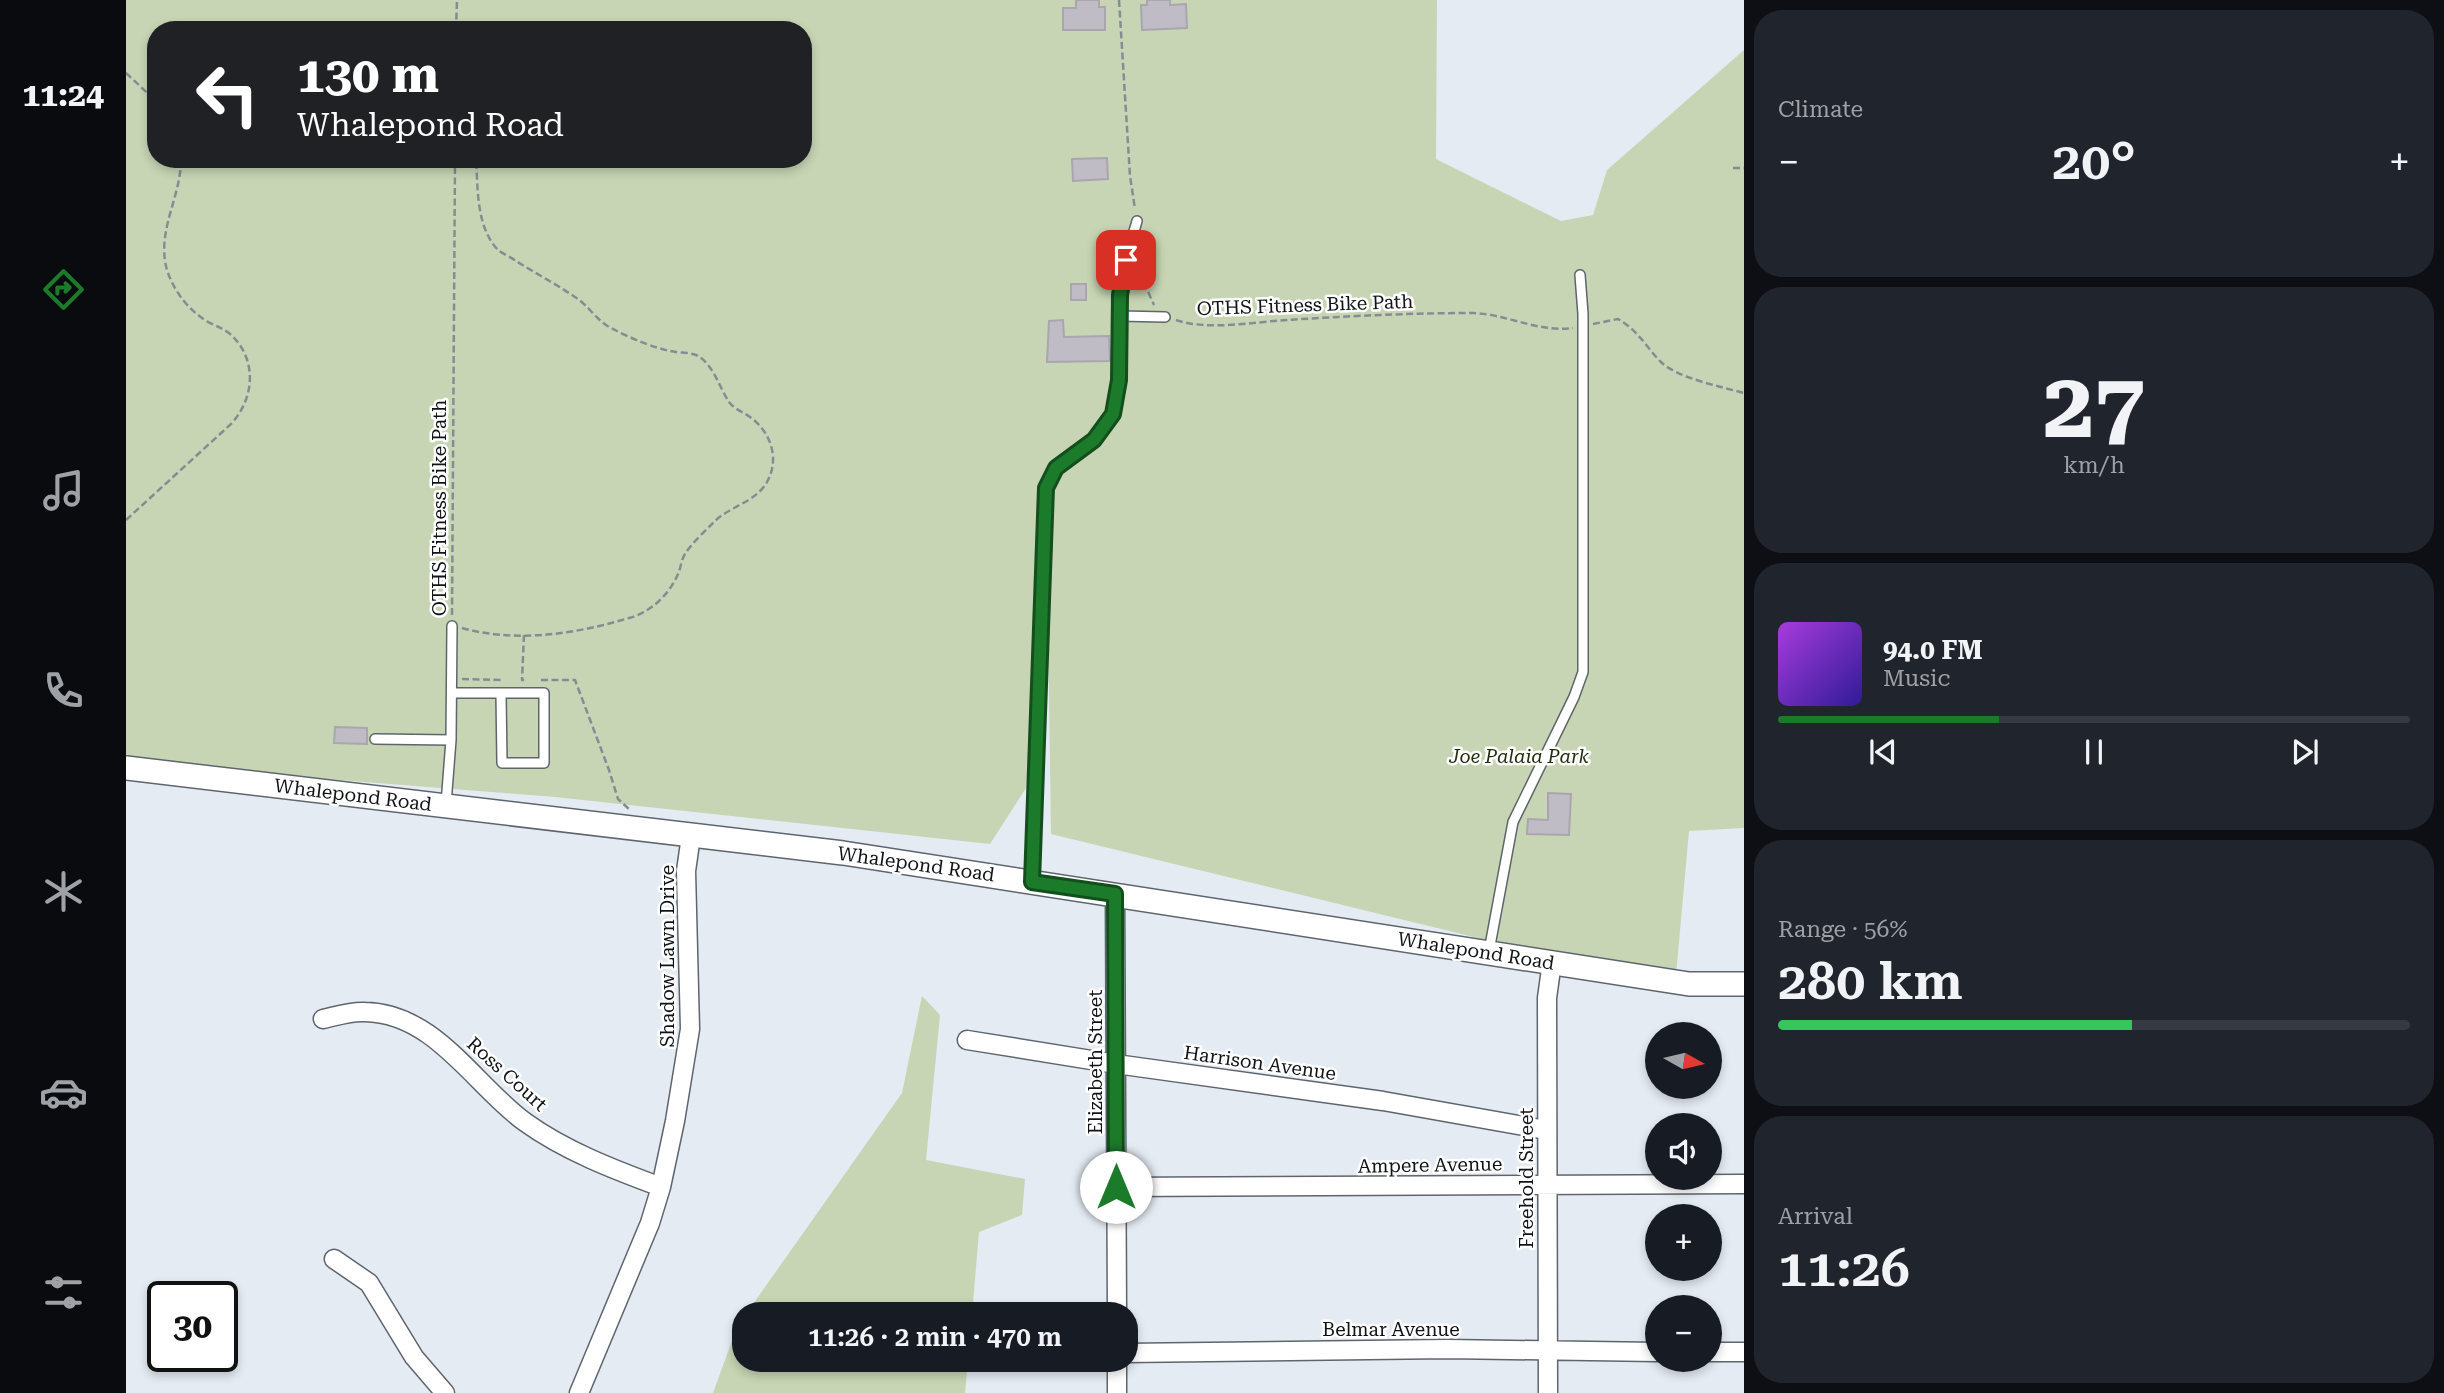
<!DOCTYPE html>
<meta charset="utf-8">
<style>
:root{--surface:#171b24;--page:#20242c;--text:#f1f3f6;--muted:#9ea1a6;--line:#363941;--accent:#1c7a2b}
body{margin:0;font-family:"Roboto Serif",serif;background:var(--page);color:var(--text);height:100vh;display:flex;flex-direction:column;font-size:26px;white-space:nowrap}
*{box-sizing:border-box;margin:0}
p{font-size:23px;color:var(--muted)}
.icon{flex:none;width:38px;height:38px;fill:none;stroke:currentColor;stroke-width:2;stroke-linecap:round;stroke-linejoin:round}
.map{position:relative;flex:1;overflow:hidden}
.details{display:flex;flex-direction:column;gap:10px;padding:10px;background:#0d0f14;width:700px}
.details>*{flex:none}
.top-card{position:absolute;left:21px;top:21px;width:665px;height:147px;border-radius:28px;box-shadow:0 4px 10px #0003;background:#202124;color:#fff;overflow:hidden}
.needle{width:46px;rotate:98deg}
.buttons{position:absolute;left:1519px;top:1022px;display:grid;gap:14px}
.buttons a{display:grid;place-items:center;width:77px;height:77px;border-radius:50%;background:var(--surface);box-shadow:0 4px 10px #0003;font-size:35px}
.speed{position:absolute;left:21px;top:1281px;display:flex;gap:14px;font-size:35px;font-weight:700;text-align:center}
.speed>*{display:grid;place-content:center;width:91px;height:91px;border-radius:50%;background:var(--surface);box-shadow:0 4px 10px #0003;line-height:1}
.speed .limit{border:4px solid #111;border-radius:10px;background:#fff;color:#111}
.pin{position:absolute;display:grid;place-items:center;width:60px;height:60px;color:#fff;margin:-30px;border-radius:14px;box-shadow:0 4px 10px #0006}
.me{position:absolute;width:77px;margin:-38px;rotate:0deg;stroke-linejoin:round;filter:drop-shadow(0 0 5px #0008)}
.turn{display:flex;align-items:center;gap:24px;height:147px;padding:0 35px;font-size:32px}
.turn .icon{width:91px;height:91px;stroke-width:2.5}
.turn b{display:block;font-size:49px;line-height:60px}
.big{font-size:52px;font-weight:600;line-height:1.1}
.details .widget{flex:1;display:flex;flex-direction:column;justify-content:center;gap:10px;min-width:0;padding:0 24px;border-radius:28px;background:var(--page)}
.details .dial{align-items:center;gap:0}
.dial b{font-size:91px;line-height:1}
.song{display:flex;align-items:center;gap:21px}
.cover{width:84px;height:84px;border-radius:10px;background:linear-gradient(135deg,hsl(280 70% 55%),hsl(250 70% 35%))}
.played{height:7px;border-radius:4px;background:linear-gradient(90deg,var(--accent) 35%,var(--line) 35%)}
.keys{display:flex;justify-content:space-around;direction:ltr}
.heat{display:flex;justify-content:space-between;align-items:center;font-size:38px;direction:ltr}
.charge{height:10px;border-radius:5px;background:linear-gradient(90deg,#34c759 56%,var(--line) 0)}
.trip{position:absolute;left:606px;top:1302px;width:406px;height:70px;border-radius:28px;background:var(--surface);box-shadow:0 4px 10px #0003;font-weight:600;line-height:70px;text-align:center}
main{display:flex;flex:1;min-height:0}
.tabs{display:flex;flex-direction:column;width:126px;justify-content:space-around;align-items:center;background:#090b0e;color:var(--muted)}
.tabs .icon{width:49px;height:49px}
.tabs .current{color:var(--accent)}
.tabs b{font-size:32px;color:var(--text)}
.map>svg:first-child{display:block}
.green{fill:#c7d5b4;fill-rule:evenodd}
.building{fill:#bfbcc5;stroke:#a9a6af;stroke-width:2}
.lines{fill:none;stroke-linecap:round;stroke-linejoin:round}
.service-casing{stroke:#5e656c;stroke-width:12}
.minor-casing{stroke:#5e656c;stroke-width:21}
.tertiary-casing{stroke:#5e656c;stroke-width:26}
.path{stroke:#878c92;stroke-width:2.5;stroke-dasharray:7 3.5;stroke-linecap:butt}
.service{stroke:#fff;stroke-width:9}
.minor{stroke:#fff;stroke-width:18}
.tertiary{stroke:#fff;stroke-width:23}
.route-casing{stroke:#124f1c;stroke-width:18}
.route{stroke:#1c7a2b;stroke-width:12}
.labels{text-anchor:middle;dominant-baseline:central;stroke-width:5;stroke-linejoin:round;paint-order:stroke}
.street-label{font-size:19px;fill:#101215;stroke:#fff}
.park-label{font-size:19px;font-style:italic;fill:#222e0b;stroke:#fff}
</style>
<main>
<nav class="tabs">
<b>11:24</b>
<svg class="icon current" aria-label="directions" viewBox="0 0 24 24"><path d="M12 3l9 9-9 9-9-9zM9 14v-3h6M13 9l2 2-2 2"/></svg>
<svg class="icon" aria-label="music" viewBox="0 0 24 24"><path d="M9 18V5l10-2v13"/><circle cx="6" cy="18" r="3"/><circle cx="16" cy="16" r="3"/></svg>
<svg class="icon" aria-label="phone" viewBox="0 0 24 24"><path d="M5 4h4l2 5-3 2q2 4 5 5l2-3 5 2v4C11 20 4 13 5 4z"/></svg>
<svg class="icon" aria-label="climate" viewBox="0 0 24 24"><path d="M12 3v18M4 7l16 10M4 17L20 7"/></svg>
<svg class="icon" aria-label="car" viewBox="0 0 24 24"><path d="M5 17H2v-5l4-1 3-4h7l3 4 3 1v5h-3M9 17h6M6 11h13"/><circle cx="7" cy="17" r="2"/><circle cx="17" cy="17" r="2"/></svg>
<svg class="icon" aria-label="filters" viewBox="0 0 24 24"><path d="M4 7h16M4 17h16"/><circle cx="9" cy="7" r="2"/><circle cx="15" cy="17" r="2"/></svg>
</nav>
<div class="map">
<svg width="1618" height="1393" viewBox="0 0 1618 1393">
<rect width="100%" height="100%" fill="#e4ebf3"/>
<path class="green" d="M 0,0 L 1311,0 L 1310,159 L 1435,221 L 1467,215 L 1481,170 L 1618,50 L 1618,828 L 1563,831 L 1549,986 L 925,834 L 922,622 L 900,788 L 864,844 L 429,797 L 0,763 ZM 30,30 L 677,30 L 677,159 L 30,159 Z
M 796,996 L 814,1015 L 800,1160 L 899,1179 L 896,1215 L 853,1232 L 846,1314 L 620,1314 L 776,1093 Z
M 618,1318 L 618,1360 L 842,1360 L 839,1393 L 587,1393 L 611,1327 Z"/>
<path class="building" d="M 950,0 L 973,0 L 973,7 L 979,7 L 979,30 L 937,30 L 937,8 L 950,8 Z
M 1021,0 L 1044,0 L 1044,5 L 1060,4 L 1061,28 L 1016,30 L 1015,5 L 1021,5 Z
M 981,158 L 982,179 L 947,181 L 946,159 Z
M 945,284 L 960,284 L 960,300 L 945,300 Z
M 937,320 L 938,337 L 983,336 L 984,361 L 921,362 L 923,321 Z
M 209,727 L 241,728 L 241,744 L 208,743 Z
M 1422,793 L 1445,794 L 1443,835 L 1401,834 L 1402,819 L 1422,820 Z"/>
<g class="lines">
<defs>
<path id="service" d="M 994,316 L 1039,317
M 326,693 L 418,693 L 418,763 L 376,763 L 375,694
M 249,739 L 325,740
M 320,804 L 325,740 L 326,626
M 906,881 L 920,488 C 932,453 972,449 987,413 C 1001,377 990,333 994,295 C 996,270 1004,245 1011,221
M 1363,951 L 1387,822 L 1448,697 L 1457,672 L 1457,314 L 1454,275"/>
<path id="minor" d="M 989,894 L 991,1314
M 197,1019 C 211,1016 224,1011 239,1012 C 309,1013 349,1086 399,1122 C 439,1151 489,1170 535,1187
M 841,1040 L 990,1064 L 1257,1101 L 1420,1130
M 990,1187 L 1618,1184
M 208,1259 L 243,1283 L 288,1357 L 319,1393
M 1584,1352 L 1618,1352
M 999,1353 L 1321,1349 L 1531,1352
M 991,1360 L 991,1393
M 453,1393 L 524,1223 L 535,1187 L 549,1121 L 564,1029 L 560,871 L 565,836
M 1422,1393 L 1421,998 L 1426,962"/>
<path id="tertiary" d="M 0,768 L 717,853 L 1563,984 L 1618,984"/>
</defs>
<use href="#service" class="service-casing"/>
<use href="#minor" class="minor-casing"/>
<use href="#tertiary" class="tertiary-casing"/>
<path class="path" d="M 993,0 L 1004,176 L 1009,209
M 330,30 L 331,0
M 0,73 L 30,101
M 1607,168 L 1618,168
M 1015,251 L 1019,285 L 1028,305
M 1050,320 C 1083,331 1126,322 1161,320 C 1223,316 1285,313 1347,313 C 1381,314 1413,333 1447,328
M 1467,324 L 1492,319 C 1514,332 1518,345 1535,362 C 1551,378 1596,387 1618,393
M 0,520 L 105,424 C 129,398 132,358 103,333 C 97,329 91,326 84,323 C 64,312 48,292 41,270 C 30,231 55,198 55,159
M 326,615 L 329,159
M 336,628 C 390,643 450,634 503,618 C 525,612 543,595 552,574 C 555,568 555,560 559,554 C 566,543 578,532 587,523 C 603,506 629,503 641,482 C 654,459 645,432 624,417 C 617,412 608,409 603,402 C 593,387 587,363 570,355 C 562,352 552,353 544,351 C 525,347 502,337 485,328 C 471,321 462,305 449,297 C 430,284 409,273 390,261 C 385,257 377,254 372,250 C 350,227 352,189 350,159
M 398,635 L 396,680 L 398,680
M 336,679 L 378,680
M 415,680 L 449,680 L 483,770 L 492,799 L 503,809"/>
<use href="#service" class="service"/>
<use href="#minor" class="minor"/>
<use href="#tertiary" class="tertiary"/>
</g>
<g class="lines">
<defs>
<path id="route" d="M 990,1187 L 989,894 L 906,882 L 920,488 L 930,468 L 968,440 L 987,414 L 993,380 L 994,295 L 1000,260"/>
</defs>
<use href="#route" class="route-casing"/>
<use href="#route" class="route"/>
</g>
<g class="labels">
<g class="street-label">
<text transform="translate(1179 305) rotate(-2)">OTHS Fitness Bike Path</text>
<text transform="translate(313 508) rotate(-90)">OTHS Fitness Bike Path</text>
<text transform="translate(227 795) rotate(7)">Whalepond Road</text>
<text transform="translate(790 864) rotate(8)">Whalepond Road</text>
<text transform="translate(1350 951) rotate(9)">Whalepond Road</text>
<text transform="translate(541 956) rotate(-90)">Shadow Lawn Drive</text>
<text transform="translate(969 1062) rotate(-90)">Elizabeth Street</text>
<text transform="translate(1134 1063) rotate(8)">Harrison Avenue</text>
<text transform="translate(381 1074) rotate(42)">Ross Court</text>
<text transform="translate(1304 1165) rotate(-1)">Ampere Avenue</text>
<text transform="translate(1400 1178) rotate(-90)">Freehold Street</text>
<text x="1265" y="1329">Belmar Avenue</text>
</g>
<g class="park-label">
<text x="1393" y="756">Joe Palaia Park</text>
</g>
</g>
</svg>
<div class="buttons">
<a><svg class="needle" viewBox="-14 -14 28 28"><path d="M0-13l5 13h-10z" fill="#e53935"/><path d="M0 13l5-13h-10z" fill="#9ea1a6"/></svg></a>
<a><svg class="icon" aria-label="sound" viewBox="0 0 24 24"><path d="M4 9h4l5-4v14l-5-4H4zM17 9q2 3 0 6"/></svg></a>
<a>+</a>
<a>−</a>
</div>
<div class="speed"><div class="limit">30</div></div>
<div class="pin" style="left:1000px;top:260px;background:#d93025"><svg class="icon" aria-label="arrive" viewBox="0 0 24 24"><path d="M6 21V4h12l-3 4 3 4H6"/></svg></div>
<svg class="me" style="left:990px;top:1187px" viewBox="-20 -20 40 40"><circle r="19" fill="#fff"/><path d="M0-13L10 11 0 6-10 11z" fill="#1c7a2b"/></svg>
<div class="trip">11:26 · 2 min · 470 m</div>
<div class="top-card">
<div class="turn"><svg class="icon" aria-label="left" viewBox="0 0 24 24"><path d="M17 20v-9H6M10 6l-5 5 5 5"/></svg><div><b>130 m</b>Whalepond Road</div></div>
</div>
</div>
<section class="details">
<div class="widget"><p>Climate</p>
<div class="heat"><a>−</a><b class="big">20°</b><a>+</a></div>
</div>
<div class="widget dial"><b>27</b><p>km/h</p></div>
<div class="widget">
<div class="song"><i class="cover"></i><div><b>94.0 FM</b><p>Music</p></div></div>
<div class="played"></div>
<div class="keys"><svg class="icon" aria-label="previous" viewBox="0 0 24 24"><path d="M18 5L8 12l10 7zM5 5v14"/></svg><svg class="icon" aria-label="pause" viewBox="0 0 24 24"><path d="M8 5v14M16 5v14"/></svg><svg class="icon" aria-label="next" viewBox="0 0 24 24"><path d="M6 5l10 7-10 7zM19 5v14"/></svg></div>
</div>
<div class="widget"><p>Range · 56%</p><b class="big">280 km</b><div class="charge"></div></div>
<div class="widget"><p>Arrival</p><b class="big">11:26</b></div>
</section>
</main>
